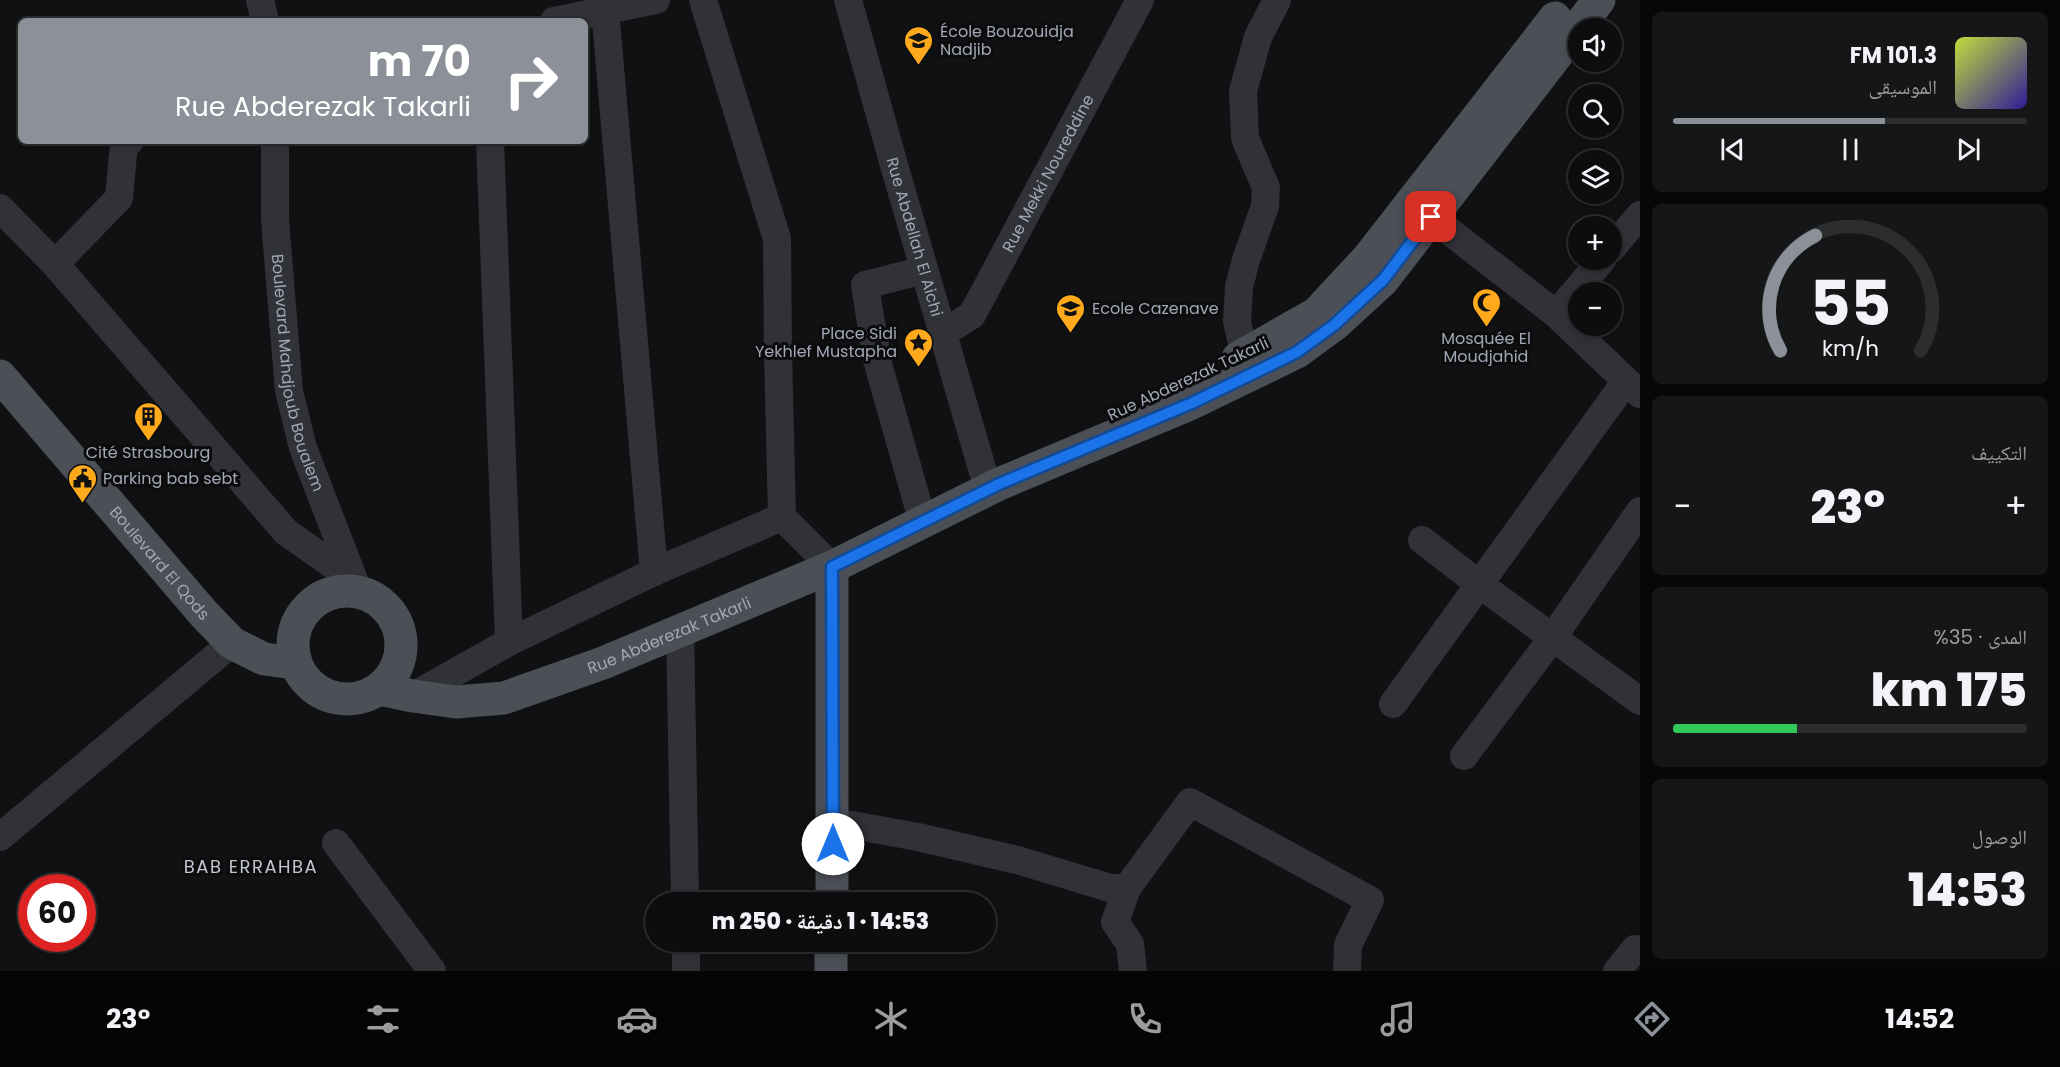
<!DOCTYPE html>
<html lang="ar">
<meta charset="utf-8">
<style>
:root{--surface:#0c0d0e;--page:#151617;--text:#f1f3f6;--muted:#9a9c9e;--line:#2c2d2e;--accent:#8c9099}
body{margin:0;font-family:Poppins,"Noto Naskh Arabic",sans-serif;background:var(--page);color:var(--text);direction:rtl;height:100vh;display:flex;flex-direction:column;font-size:22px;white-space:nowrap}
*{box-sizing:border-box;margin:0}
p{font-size:20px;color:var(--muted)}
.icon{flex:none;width:33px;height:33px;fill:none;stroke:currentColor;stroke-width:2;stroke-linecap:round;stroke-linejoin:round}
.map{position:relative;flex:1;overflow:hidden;direction:ltr}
.drawer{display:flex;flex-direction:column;gap:12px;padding:12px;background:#070708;width:420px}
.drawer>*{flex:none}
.top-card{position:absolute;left:18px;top:18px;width:570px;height:126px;border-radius:9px;box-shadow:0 3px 9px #0003,0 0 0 2px var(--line);direction:rtl;background:#8c9099;color:#fff;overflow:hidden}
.controls{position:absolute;left:1568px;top:18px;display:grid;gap:12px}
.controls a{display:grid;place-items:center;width:54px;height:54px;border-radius:50%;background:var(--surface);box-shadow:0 3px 9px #0003,0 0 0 2px var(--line);font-size:30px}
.speed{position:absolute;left:18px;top:874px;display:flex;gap:12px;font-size:30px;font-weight:700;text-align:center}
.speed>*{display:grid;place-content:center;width:78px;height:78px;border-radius:50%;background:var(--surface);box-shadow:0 3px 9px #0003,0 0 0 2px var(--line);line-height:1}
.speed .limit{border:9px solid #d22;background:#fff;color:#111}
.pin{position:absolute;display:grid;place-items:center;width:51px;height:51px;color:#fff;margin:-26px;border-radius:12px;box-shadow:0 3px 9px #0006}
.me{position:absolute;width:66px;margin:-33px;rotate:0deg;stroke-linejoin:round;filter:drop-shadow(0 0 4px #0008)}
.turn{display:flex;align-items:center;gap:21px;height:126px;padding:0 18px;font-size:27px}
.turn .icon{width:78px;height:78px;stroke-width:2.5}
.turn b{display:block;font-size:42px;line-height:51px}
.big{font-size:45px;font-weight:800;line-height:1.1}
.drawer .card{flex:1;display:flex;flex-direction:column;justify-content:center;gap:9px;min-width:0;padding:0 21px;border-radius:9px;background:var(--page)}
.drawer .dial{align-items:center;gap:0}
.dial svg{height:156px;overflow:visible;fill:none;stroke:var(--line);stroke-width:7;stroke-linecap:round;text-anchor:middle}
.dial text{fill:var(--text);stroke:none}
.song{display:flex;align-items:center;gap:18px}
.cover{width:72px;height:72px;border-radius:9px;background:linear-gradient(135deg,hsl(70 70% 55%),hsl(250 70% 35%))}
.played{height:6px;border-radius:3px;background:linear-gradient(90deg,var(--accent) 60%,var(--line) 60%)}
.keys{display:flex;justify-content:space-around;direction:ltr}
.heat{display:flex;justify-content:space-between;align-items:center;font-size:33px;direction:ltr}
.charge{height:9px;border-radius:4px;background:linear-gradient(90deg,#34c759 35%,var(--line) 0)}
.trip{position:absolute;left:645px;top:892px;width:351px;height:60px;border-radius:30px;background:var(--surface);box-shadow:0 3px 9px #0003,0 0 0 2px var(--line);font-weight:800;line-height:60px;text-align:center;direction:rtl}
.menu{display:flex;height:96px;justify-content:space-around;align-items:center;background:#050506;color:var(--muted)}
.menu .icon{width:42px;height:42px}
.menu .current{color:var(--accent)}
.menu b{font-size:27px;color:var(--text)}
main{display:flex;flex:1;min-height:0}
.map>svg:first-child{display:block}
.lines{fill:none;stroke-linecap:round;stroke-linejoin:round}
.minor{stroke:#313238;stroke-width:28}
.major{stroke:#4d4f57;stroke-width:33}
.route-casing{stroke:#114b97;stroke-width:15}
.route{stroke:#1a73e8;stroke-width:10}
.labels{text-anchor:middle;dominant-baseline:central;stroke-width:6;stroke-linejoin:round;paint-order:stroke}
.poi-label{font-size:16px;fill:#a0a7b5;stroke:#0c0c0d;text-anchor:start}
.street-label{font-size:16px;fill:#a0a7b5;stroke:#0c0c0d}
.neighbourhood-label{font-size:18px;letter-spacing:1.5px;fill:#c2c6d0;stroke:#0c0c0d}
</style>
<main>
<section class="drawer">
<div class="card">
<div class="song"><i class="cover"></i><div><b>101.3 FM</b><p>الموسيقى</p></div></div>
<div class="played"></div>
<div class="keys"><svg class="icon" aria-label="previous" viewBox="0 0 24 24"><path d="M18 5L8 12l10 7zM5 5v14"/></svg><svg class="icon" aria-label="pause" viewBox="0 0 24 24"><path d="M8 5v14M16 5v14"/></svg><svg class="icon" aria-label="next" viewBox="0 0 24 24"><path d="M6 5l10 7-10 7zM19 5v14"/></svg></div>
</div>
<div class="card dial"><svg viewBox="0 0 100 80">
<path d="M14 69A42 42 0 1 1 86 69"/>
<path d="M14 69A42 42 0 0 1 32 10" stroke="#8c9099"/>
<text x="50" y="56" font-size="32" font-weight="700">55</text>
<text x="50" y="72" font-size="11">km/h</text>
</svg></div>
<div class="card"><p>التكييف</p>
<div class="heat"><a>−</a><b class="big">23°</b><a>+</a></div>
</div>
<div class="card"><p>المدى · 35%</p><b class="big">175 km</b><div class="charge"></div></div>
<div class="card"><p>الوصول</p><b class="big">14:53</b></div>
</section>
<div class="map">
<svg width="1640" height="971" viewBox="0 0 1640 971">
<rect width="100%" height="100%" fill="#101112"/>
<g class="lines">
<g class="minor">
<path d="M 260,0 L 265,21"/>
<path d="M 703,0 L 777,239 L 778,351 L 782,517"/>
<path id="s1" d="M 848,0 L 894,165 L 983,472"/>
<path d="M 605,10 L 654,572"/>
<path d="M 554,21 L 656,0"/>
<path d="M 130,141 L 124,143 L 119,198 L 55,264 L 286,532 L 353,579"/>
<path id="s2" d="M 275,141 L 275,220 L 289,391 L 303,448 L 354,580"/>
<path d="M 490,141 L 509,642"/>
<path d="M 0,208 L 55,264"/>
<path d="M 1431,217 L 1556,314 L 1640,394"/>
<path d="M 1611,249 L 1640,215"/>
<path d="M 1556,314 L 1602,260"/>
<path id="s3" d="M 943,333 L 972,315 L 1140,0"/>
<path d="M 1245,355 L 1237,322 L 1239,287 L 1246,260 L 1265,206 L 1266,188 L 1245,138 L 1243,91 L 1258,37 L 1277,0"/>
<path d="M 920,512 L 877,360 L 865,285 L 924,270"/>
<path d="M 1422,540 L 1479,584 L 1640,701"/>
<path d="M 680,629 L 685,903"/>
<path d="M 413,696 L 509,642 L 654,572 L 782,517 L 832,567"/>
<path d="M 1393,704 L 1626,381"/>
<path d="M 1464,756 L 1553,637 L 1640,511"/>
<path d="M 833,824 L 852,825 L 918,837 L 1017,860 L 1110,888 L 1127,888"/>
<path d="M 0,837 L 232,643"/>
<path d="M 336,843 L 432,971"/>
<path d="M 686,942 L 686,971"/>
<path d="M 1133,971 L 1130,944 L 1115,922 L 1127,888 L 1190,802 L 1370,900 L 1348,945 L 1347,971"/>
<path d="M 1617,971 L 1635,949 L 1640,950"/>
</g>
<g class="major">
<path d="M 1238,358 L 1317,313 L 1369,257 L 1555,18"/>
<path id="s4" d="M 0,376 L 204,614 L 232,643 L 264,659 L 295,663"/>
<circle cx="347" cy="645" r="54"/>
<path id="s5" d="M 380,689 L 413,696 L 456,702 L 504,698 L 603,663 L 832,567 L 999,484 L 1192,403 L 1297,352 L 1334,325 L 1383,280 L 1599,0"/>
<path d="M 832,903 L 832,567"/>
<path d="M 831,971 L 831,942"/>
</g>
</g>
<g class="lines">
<defs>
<path id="route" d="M 833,844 L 832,567 L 999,484 L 1192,403 L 1297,352 L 1334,325 L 1383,280 L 1431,217"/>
</defs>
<use href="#route" class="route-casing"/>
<use href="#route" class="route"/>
</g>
<defs>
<symbol id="school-pin" viewBox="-11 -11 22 30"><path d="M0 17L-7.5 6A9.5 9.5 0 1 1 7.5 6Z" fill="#ffaa1c" stroke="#0c0c0d"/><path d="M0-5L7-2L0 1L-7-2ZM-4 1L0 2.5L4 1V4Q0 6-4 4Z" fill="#111"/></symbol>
<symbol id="mosque-pin" viewBox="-11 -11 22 30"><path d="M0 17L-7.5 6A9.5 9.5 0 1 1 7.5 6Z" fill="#ffaa1c" stroke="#0c0c0d"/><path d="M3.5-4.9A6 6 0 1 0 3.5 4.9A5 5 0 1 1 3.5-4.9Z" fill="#111"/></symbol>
<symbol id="sight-pin" viewBox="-11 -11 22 30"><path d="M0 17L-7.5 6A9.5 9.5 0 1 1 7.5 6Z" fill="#ffaa1c" stroke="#0c0c0d"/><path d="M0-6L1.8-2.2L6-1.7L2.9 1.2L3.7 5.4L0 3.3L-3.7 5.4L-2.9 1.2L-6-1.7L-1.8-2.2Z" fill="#111"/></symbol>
<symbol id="building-pin" viewBox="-11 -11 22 30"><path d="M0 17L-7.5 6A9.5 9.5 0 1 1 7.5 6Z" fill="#ffaa1c" stroke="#0c0c0d"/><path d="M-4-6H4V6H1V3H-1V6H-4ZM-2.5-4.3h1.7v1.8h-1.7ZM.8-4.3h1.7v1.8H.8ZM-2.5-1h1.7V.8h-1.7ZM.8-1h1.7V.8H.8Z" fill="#111"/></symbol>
<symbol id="civic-pin" viewBox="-11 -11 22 30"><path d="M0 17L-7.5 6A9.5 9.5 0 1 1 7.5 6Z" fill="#ffaa1c" stroke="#0c0c0d"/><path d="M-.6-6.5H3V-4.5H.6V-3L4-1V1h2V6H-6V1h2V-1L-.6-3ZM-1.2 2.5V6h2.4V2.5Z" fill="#111"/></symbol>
</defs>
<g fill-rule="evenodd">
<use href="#school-pin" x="902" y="24" width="33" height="45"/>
<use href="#mosque-pin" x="1470" y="286" width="33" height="45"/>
<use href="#school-pin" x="1054" y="292" width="33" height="45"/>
<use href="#sight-pin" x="902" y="326" width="33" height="45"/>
<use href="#building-pin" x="132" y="400" width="33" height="45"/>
<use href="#civic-pin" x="66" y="462" width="33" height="45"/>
</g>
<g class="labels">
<g class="poi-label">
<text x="940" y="31">École Bouzouidja<tspan x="940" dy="18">Nadjib</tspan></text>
<text x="1092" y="308">Ecole Cazenave</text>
<text x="897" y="333" text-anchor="end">Place Sidi<tspan x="897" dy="18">Yekhlef Mustapha</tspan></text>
<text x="1486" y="338" text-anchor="middle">Mosquée El<tspan x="1486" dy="18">Moudjahid</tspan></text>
<text x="148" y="452" text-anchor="middle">Cité Strasbourg</text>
<text x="103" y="478">Parking bab sebt</text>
</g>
<g class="street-label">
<text stroke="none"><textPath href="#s3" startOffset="195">Rue Mekki Noureddine</textPath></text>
<text stroke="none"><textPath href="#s1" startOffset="246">Rue Abdellah El Aichi</textPath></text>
<text stroke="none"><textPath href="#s2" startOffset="234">Boulevard Mahdjoub Boualem</textPath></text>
<text transform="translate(1188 379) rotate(-25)">Rue Abderezak Takarli</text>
<text stroke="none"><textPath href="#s4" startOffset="246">Boulevard El Qods</textPath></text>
<text stroke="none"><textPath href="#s5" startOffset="302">Rue Abderezak Takarli</textPath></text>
</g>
<g class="neighbourhood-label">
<text x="251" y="866">BAB ERRAHBA</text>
</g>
</g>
</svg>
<div class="controls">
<a><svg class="icon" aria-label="sound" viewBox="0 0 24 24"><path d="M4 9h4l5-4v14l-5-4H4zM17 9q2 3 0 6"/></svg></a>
<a><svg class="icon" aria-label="search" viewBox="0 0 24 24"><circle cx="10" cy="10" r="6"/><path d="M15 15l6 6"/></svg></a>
<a><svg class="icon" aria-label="layers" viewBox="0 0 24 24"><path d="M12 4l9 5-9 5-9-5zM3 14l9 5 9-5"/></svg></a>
<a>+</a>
<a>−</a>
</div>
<div class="speed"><div class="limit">60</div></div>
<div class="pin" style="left:1431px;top:217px;background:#d93025"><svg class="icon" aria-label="arrive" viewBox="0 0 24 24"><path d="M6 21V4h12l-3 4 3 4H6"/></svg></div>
<svg class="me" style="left:833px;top:844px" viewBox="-20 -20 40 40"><circle r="19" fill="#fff"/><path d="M0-13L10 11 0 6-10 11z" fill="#1a73e8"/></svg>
<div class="trip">14:53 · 1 دقيقة · 250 m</div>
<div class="top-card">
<div class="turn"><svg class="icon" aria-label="right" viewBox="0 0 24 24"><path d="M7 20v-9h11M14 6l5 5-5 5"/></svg><div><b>70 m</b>Rue Abderezak Takarli</div></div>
</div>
</div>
</main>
<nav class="menu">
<b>14:52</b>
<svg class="icon current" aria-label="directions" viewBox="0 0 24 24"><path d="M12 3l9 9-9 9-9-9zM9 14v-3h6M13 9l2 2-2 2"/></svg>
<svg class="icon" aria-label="music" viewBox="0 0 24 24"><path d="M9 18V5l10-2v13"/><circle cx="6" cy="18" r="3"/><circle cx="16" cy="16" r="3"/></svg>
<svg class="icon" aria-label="phone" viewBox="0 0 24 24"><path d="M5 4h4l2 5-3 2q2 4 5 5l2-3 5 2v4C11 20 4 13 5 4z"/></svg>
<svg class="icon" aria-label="climate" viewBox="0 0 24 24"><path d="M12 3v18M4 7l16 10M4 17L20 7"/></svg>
<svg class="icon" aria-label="car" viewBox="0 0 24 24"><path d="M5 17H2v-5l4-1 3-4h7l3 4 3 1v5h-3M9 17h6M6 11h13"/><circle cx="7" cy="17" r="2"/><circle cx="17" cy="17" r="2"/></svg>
<svg class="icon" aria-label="filters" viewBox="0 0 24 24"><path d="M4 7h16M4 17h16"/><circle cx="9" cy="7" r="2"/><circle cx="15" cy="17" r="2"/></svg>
<b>23°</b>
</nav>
